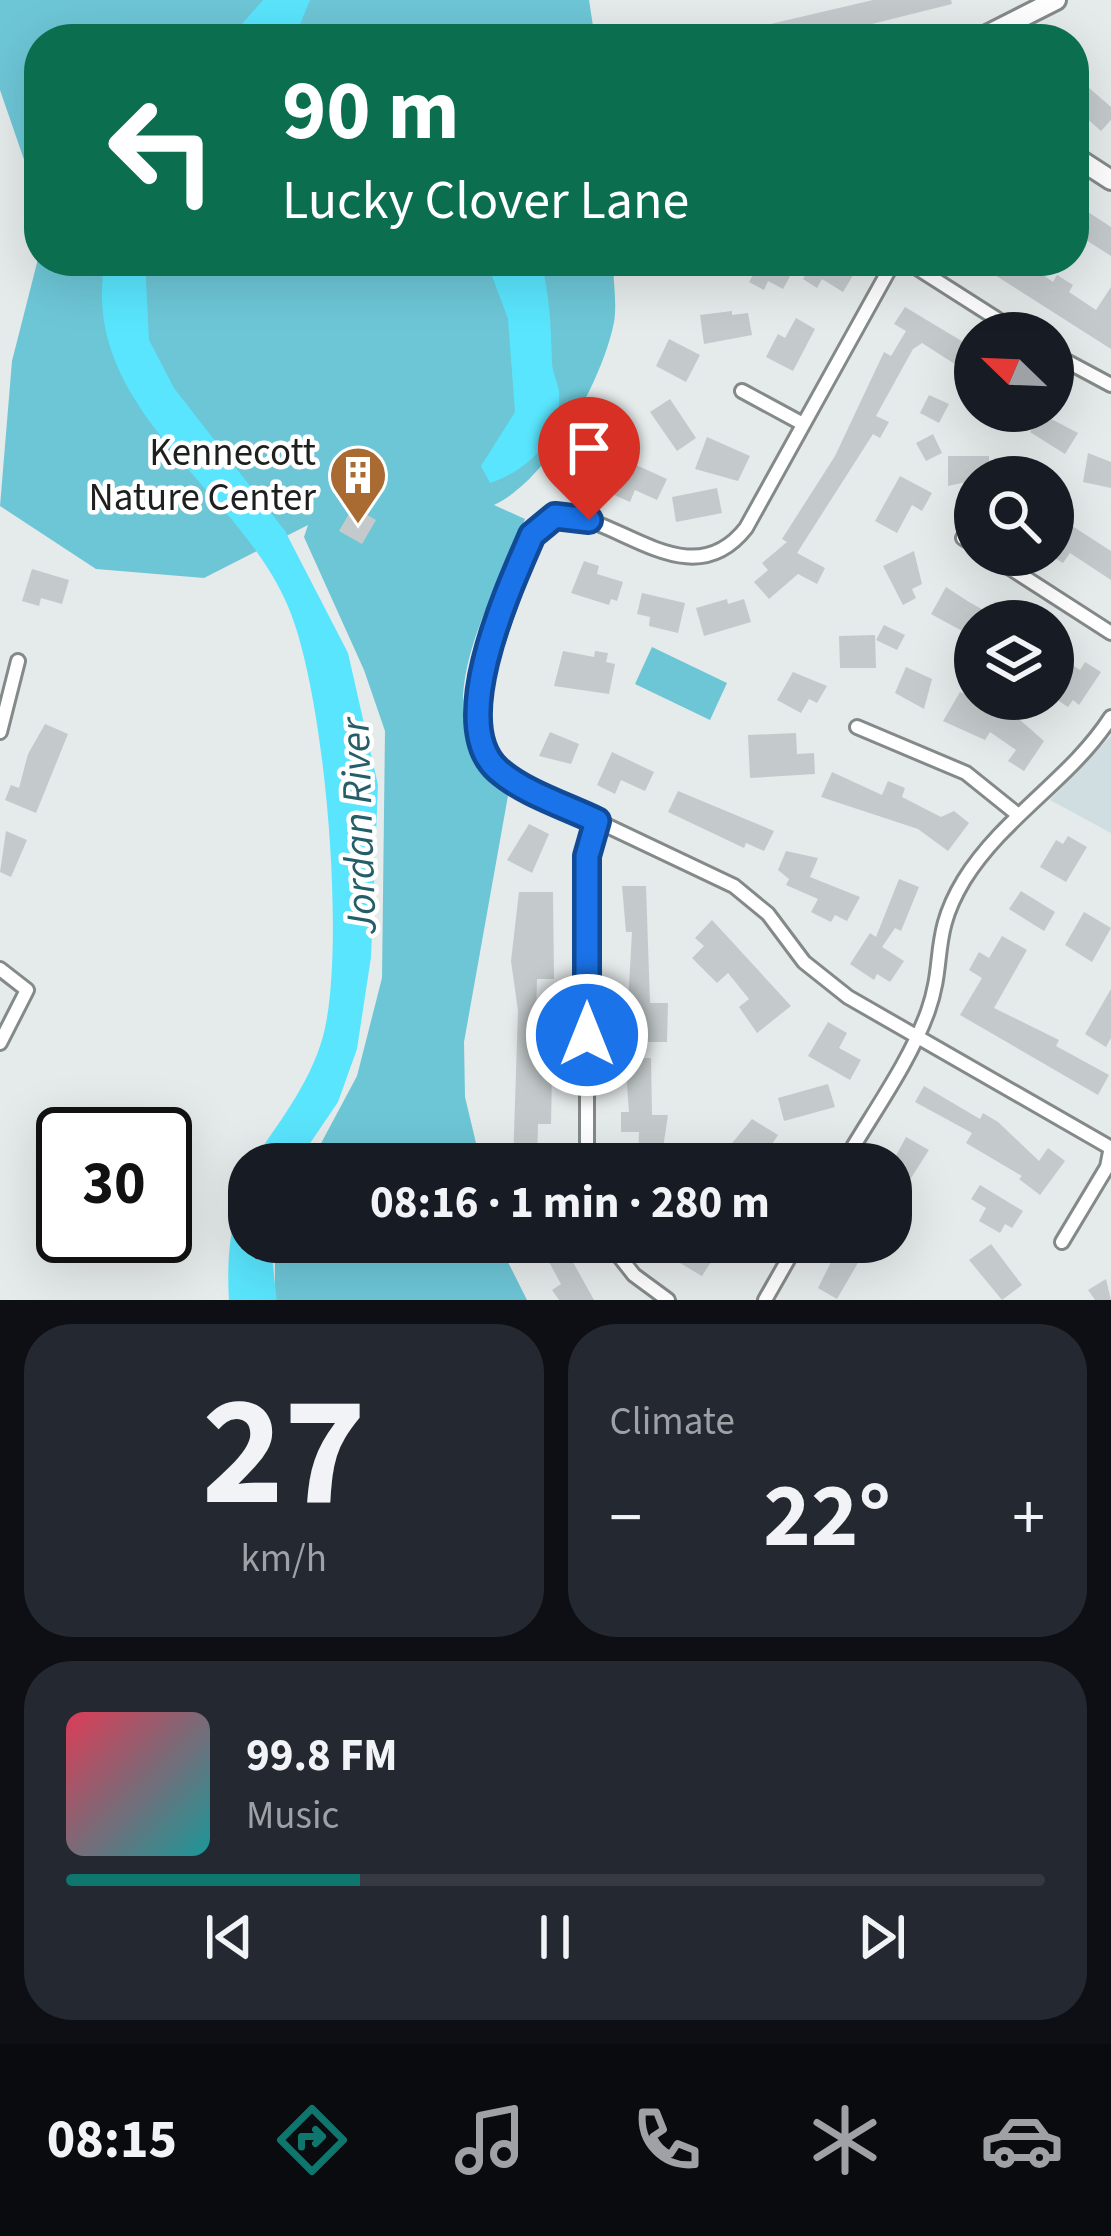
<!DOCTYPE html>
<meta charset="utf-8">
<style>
:root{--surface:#171b24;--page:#242831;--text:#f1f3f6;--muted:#9ea1a6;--line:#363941;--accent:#0f766e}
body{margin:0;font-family:"Source Sans 3",sans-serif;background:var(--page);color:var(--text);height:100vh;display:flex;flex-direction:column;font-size:45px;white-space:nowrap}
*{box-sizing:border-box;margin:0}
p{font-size:39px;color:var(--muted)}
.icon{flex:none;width:66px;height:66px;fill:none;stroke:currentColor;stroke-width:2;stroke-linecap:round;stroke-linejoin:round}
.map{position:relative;height:1300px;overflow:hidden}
.panel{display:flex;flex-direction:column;gap:24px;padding:24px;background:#0d0f14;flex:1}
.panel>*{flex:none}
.hud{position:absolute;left:24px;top:24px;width:1065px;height:252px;border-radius:48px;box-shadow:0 12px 48px #0002;background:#0b6e4f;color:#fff;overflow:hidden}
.needle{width:78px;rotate:293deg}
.buttons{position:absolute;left:954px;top:312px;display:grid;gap:24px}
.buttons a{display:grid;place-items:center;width:120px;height:120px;border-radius:50%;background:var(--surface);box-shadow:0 12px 48px #0002;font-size:60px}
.speed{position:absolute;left:36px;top:1107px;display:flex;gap:24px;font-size:60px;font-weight:700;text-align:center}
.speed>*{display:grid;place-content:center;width:156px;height:156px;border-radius:50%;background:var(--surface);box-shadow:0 12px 48px #0002;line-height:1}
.speed .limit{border:6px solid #111;border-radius:18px;background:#fff;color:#111}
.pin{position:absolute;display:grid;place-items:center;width:102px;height:102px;color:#fff;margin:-123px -51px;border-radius:50% 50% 50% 0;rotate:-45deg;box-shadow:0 0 12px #0007}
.pin .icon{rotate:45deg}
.me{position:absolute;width:132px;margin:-66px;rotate:0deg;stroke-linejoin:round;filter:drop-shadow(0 0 9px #0008)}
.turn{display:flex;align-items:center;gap:42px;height:252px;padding:0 60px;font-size:54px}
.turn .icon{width:156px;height:156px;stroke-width:2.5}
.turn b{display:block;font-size:84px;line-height:102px}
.big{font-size:90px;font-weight:700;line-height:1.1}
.panel .tile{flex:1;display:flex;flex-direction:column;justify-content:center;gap:18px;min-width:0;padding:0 42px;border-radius:48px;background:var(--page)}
.panel .dial{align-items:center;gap:0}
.dial b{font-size:156px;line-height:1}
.song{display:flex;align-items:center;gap:36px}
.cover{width:144px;height:144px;border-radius:18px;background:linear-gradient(135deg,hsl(350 70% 55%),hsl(180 70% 35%))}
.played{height:12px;border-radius:6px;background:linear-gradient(90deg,var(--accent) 30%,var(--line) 30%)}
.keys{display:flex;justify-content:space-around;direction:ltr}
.heat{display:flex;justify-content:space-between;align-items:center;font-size:66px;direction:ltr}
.panel .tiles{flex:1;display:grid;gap:24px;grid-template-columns:1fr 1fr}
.tile:last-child{grid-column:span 2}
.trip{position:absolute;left:228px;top:1143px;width:684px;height:120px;border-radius:48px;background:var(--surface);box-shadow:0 12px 48px #0002;font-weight:700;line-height:120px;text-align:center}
.tabs{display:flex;height:192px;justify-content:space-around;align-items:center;background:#090b0e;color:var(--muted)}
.tabs .icon{width:84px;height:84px}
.tabs .on{color:var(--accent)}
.tabs b{font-size:54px;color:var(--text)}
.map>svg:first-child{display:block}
.built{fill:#d0dee1}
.green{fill:#6dc6d6}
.water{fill:#59e5fd}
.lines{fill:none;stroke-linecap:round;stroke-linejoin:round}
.river{stroke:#59e5fd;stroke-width:27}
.building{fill:#c4cacb}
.street-casing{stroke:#84898a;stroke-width:18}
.secondary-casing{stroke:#84898a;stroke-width:24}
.street{stroke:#fff;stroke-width:12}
.secondary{stroke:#fff;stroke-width:18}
.route-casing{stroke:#114b97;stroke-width:30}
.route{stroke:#1a73e8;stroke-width:21}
.labels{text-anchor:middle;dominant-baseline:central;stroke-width:9;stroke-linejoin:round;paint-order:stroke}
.poi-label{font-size:39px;fill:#1e2020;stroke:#fff;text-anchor:end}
.water-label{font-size:42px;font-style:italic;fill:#245e68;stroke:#fff}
</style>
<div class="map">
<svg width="1111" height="1300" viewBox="0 0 1111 1300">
<rect width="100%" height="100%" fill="#e5eaeb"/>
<path class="built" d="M 1111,736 L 1111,833 L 1050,800 Z"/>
<path class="green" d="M 0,0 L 589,0 L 595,39 L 39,39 L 39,203 L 0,90 Z
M 39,255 L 39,261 L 613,261 C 613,282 618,307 613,327 C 600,384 548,480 494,505 L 525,519 C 493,600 412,726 509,790 L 464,1042 L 465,1097 L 481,1164 L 310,1164 L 357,1076 L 382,978 L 385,731 L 364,670 L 304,537 L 308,525 L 204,578 L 96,569 L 0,506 L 12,361 Z
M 652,647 L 727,683 L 710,720 L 635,684 Z
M 275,1242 L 498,1242 L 527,1300 L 275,1300 Z"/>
<path class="water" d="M 263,0 L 310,0 L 294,39 L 229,39 Z
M 105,261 L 145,261 L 149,340 L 174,388 L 285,531 L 348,653 L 378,785 L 371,957 L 357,1049 L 338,1102 L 296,1164 L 251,1164 C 279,1122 314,1079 325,1028 C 345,937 325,689 287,604 C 235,485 78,408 105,261 Z
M 492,261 L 541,261 C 550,297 551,328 552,364 C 553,374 558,383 559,392 C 562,437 529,470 490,483 L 481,466 L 515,412 L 508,319 L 492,276 Z
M 249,1168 L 249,1242 L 269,1242 L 262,1300 L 229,1300 C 226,1251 232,1214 249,1168 Z"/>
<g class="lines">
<path class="river" d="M 257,1242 L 263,1300"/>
</g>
<path class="building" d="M 873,0 L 951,0 L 952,4 L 812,39 L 733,39 L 732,33 Z
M 1088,87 L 1111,107 L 1111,120 L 1101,131 L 1074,107 Z
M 1088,212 L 1111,227 L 1111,256 L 1075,233 Z
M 761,261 L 793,271 L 783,289 L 768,281 L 764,290 L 749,282 Z
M 814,261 L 827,266 L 838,261 L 855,272 L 843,292 L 822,279 L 817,288 L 803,279 Z
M 973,261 L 1023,261 L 1053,282 L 1057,275 L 1073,285 L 1069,292 L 1096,310 L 1111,287 L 1111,349 Z
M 905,307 L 975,349 L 975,377 L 922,343 L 913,349 L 876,416 L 889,422 L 880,438 L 873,434 L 797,553 L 825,568 L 817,584 L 798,574 L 769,599 L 754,582 L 768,570 L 762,563 L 787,542 L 782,539 L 835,456 L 884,352 L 891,356 L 906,331 L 894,324 Z
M 732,311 L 732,315 L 748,313 L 752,335 L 704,344 L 700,315 Z
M 796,318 L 815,329 L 793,371 L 766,357 L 778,334 L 785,338 Z
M 669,339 L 700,355 L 686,382 L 656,366 Z
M 929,395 L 949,404 L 939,423 L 920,413 Z
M 670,399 L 696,438 L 677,451 L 650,412 Z
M 1010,411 L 1036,411 L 1078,433 L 1065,454 L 1030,432 L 1034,427 Z
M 933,434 L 942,453 L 926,461 L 916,443 Z
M 707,437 L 750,456 L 738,481 L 695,469 Z
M 1088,453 L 1111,462 L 1111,488 L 1083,482 Z
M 948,456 L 989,456 L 989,477 L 948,486 Z
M 634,464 L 667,479 L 657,500 L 635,490 L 630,502 L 612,494 Z
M 900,476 L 932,493 L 922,511 L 912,505 L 897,533 L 875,521 Z
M 717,488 L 722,513 L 676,522 L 672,497 Z
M 353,507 L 376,520 L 362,544 L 339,531 Z
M 1066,522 L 1111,551 L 1111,580 L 1070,553 L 1063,563 L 1053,557 L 1053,542 Z
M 914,551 L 922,584 L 912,589 L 916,598 L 903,605 L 883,566 Z
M 584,561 L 599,566 L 597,574 L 623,582 L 617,601 L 611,599 L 609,605 L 571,593 Z
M 32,569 L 69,580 L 62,604 L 41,598 L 39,606 L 22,601 Z
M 946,587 L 969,602 L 1003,621 L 975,621 L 975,638 L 931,614 Z
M 642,593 L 685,603 L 678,633 L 649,626 L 650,617 L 637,614 Z
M 727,599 L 728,604 L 744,599 L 751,622 L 704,636 L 696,608 Z
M 884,625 L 905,635 L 897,650 L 876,640 Z
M 875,635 L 876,668 L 840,668 L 839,636 Z
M 563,651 L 594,657 L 595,651 L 608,653 L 606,662 L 615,664 L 609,694 L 554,686 Z
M 1053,653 L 1080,670 L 1085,662 L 1101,672 L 1079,705 L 1073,700 L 1068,707 L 1053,697 Z
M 906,667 L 932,679 L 924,709 L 895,693 Z
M 793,672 L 827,686 L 817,703 L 809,699 L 801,713 L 777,700 Z
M 960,692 L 1012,713 L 1044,741 L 1024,771 L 1008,761 L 1016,750 L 990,732 L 985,740 L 943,721 Z
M 45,724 L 68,734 L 36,813 L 5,800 L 11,785 L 19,788 L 28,754 Z
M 550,732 L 579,744 L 571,764 L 539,756 Z
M 796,733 L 797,754 L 814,753 L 815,774 L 750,778 L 748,735 Z
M 612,752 L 654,772 L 645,791 L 621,780 L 615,794 L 597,785 Z
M 832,772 L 882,795 L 888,781 L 905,788 L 902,797 L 941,817 L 954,811 L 969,823 L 948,851 L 918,829 L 821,797 Z
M 678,791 L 774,831 L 764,851 L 746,843 L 744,848 L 668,812 Z
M 529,824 L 549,834 L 532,873 L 507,860 Z
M 6,831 L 27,840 L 11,877 L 0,872 Z
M 1068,836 L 1087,847 L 1066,882 L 1040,867 L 1056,840 L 1063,844 Z
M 786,851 L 818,858 L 810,877 L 860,897 L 847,921 L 835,915 L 831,922 L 811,912 L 818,899 L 786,885 L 789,879 L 778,870 Z
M 899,879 L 919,887 L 901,931 L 895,928 L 882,947 L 904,961 L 890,982 L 877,974 L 874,980 L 850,964 L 870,933 L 876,937 Z
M 622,886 L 646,886 L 650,1003 L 668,1003 L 667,1042 L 642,1042 L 643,1022 L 627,1022 L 632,932 L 626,932 Z
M 1021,891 L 1055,912 L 1044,931 L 1009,909 Z
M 519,892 L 553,892 L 554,979 L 537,979 L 536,1016 L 553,1016 L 551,1124 L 538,1124 L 537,1164 L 513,1164 L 518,1011 L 511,961 Z
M 1084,912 L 1111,928 L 1092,962 L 1065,945 Z
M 712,920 L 791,1006 L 757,1033 L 739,1007 L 749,999 L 728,973 L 717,983 L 692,958 L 704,946 L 695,938 Z
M 1002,936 L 1027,950 L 994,1008 L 1059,1040 L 1056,1046 L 1109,1075 L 1098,1095 L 960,1015 L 982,978 L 969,970 L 979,952 L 989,958 Z
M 1111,989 L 1111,1038 L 1106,1047 L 1085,1034 Z
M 828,1022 L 847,1033 L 839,1048 L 861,1060 L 850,1080 L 808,1056 Z
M 625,1058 L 651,1058 L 652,1115 L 668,1115 L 662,1155 L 638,1155 L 639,1132 L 621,1132 L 621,1112 L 629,1112 Z
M 828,1084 L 835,1107 L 784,1121 L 778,1098 Z
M 924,1086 L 980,1119 L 983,1113 L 998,1122 L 1039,1161 L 1048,1148 L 1065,1161 L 1040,1195 L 1019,1179 L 1022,1176 L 966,1143 L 972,1133 L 915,1102 Z
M 752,1119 L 778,1135 L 765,1155 L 758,1151 L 750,1163 L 728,1148 Z
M 906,1137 L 929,1150 L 891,1209 L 891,1165 Z
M 980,1185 L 1023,1211 L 1012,1228 L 1005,1224 L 1000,1233 L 979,1221 L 986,1208 L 971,1199 Z
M 538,1242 L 571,1242 L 575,1252 L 569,1255 L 594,1300 L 559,1300 L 552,1290 L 561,1284 Z
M 667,1242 L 686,1242 L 713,1259 L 702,1276 L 661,1252 Z
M 841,1242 L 870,1242 L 837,1299 L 818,1288 Z
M 991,1244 L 1022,1285 L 1002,1300 L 969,1260 Z
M 1106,1279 L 1111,1300 L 1095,1300 L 1088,1290 Z"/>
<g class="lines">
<defs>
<path id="street" d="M 894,261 L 746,528 C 695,593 631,529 572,515 L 555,516 L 536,529 L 476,699 L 478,733 L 493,765 L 519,784 L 734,886 L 768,914 L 804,962 L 848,997 L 1111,1148
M 906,261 L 1019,333
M 1053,354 L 1111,385
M 742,391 L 803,424
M 963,538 L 975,545
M 990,555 L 1111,633
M 857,727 L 966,773 L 1017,814
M 0,732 L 18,661
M 0,969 L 27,990 L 0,1043
M 587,1164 L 587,856 L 597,821
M 843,1164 C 871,1115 909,1064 928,1011 C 946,960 930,936 964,880 C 1004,816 1071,779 1111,717
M 608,1242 L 634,1275 L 668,1300
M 1062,1242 L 1107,1167 L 1111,1147
M 765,1300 L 798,1242"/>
<path id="secondary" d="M 979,39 L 1056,0
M 1074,156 L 1111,180"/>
</defs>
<use href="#street" class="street-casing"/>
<use href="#secondary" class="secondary-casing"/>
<use href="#street" class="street"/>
<use href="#secondary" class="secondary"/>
</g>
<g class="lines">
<defs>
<path id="route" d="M 587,1035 L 587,856 L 597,821 C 566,806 524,793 498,770 C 446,724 509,588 532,535 L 555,516 L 589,520"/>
</defs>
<use href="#route" class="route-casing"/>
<use href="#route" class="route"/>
</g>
<defs>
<symbol id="building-pin" viewBox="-11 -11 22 30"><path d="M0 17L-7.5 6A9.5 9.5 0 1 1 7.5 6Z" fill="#a96b31" stroke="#fff"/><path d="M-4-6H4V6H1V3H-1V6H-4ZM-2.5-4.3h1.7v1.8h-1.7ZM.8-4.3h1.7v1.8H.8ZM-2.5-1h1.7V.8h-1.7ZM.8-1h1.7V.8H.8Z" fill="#fff"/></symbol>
</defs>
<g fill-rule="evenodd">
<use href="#building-pin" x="325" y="442" width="66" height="90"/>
</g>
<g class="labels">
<g class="poi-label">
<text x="316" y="453">Kennecott<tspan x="316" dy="45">Nature Center</tspan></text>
</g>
<g class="water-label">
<text transform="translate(359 826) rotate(-92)">Jordan River</text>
</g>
</g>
</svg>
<div class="buttons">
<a><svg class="needle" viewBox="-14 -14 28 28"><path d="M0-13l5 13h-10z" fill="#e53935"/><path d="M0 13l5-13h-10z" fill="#9ea1a6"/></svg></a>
<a><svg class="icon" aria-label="search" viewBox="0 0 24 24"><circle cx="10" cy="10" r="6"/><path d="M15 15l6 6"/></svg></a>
<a><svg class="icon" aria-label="layers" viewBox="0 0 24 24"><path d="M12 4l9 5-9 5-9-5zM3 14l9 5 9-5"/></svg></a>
</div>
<div class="speed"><div class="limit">30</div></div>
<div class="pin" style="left:589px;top:520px;background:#d93025"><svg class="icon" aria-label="arrive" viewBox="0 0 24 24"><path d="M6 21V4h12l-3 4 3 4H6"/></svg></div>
<svg class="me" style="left:587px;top:1035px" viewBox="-20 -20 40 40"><circle r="17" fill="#1a73e8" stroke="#fff" stroke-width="3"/><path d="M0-11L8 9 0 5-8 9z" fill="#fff"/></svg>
<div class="trip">08:16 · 1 min · 280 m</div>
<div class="hud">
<div class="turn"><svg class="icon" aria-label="left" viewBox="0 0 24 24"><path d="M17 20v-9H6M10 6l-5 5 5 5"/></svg><div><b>90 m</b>Lucky Clover Lane</div></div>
</div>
</div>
<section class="panel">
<div class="tiles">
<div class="tile dial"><b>27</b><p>km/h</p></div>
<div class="tile"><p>Climate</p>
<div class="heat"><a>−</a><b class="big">22°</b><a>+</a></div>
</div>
<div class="tile">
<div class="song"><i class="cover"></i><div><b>99.8 FM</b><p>Music</p></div></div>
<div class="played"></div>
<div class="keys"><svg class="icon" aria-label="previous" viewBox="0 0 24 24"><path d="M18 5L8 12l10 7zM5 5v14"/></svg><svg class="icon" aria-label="pause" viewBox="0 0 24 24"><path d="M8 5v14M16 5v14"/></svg><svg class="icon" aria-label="next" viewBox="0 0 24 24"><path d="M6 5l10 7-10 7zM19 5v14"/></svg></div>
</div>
</div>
</section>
<nav class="tabs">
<b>08:15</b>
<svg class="icon on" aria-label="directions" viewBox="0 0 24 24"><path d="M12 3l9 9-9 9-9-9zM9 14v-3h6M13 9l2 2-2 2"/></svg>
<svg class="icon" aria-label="music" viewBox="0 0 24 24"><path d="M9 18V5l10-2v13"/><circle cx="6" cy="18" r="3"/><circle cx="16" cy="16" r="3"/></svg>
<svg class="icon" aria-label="phone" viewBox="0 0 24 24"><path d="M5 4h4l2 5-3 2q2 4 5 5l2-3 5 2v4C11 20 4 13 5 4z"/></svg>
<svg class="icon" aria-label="climate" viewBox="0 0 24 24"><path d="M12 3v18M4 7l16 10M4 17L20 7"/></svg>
<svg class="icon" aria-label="car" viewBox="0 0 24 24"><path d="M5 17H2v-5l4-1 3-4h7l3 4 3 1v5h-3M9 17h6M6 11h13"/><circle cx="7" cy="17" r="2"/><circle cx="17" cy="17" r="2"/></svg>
</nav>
